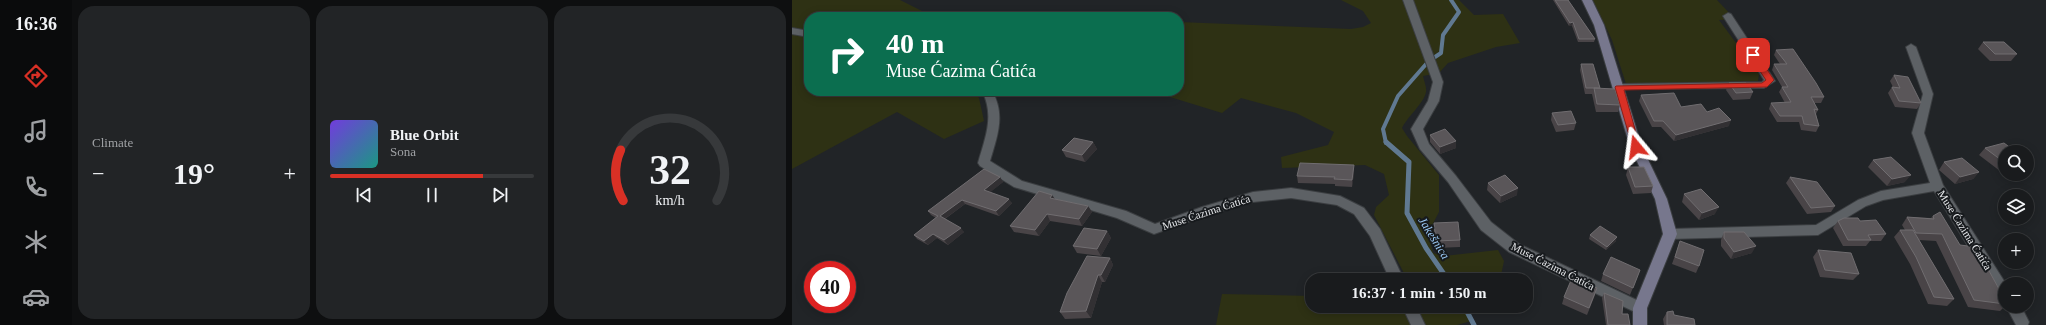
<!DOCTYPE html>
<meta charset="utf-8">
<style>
:root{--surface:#191b1d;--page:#222426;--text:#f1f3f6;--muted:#9fa1a4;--line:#37393b;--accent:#d93025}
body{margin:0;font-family:Georgia,serif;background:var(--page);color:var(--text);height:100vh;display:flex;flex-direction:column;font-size:15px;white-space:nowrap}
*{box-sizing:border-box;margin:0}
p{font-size:13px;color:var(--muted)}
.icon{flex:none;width:22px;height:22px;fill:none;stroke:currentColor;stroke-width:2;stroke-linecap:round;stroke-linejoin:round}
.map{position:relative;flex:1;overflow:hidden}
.drawer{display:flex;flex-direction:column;gap:6px;padding:6px;background:#0e0f10;width:720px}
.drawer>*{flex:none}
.top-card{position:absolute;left:12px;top:12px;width:380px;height:84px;border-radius:16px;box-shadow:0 2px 10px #0003,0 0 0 1px var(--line);background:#0b6e4f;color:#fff;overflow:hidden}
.buttons{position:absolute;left:1206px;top:145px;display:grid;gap:8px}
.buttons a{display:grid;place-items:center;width:36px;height:36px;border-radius:50%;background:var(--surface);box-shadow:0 2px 10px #0003,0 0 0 1px var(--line);font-size:20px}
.speed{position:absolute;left:12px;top:261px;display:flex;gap:8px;font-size:20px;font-weight:700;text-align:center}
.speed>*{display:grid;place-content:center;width:52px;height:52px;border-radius:50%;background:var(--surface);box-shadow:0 2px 10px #0003,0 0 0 1px var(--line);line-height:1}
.speed .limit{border:6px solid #d22;background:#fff;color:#111}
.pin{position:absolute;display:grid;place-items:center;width:34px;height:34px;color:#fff;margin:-17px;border-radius:8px;box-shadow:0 2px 6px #0006}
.me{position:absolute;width:44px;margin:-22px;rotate:344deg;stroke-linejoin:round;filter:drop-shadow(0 0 3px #0008)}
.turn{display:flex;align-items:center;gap:14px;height:84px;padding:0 16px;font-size:18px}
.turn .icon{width:52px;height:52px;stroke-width:2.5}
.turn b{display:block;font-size:28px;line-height:34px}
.big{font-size:30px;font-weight:800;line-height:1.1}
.drawer .card{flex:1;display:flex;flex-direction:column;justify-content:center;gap:6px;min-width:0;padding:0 14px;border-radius:16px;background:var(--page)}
.drawer .dial{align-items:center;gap:0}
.dial svg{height:104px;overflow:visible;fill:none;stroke:var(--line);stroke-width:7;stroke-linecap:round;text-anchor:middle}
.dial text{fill:var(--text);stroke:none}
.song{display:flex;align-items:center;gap:12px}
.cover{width:48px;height:48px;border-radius:6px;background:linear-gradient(135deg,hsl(260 70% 55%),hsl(170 70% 35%))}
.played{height:4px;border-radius:2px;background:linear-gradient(90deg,var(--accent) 75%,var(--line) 75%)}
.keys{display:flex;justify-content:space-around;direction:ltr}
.heat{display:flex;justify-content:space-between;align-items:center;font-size:22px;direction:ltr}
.drawer .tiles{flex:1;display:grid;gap:6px;grid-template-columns:repeat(3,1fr)}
.trip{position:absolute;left:513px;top:273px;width:228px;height:40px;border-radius:16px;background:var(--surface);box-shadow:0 2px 10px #0003,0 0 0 1px var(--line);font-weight:800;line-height:40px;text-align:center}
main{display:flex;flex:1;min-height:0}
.tabs{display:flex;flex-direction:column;width:72px;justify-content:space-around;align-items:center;background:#0a0b0c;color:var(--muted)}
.tabs .icon{width:28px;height:28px}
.tabs .current{color:var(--accent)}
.tabs b{font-size:18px;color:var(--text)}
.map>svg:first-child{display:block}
.green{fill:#2e3114}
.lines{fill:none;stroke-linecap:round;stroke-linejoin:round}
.stream-far1{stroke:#607991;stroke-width:4}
.stream{stroke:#607991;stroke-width:5}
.street-casing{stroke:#3b3e41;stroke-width:2}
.secondary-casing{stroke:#3b3e41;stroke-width:2}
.street{fill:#5d6165;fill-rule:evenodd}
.secondary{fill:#77778d;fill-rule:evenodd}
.wall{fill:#494447}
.shaded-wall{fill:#323033}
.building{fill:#5a5659;stroke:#706d70}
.route{fill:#d93025;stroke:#8d1f18}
.labels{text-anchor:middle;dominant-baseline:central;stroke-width:4;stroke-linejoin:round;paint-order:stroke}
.street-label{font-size:11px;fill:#e8eaed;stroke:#171a1d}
.water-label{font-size:12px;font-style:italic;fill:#9ac9f5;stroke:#171a1d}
</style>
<main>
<nav class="tabs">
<b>16:36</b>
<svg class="icon current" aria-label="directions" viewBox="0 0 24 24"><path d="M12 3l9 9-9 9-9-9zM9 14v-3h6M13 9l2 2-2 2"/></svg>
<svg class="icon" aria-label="music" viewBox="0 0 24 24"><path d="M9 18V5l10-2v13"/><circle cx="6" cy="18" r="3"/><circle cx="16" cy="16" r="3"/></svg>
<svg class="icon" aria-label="phone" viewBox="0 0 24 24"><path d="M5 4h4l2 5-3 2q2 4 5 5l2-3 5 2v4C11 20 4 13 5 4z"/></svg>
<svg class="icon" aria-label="climate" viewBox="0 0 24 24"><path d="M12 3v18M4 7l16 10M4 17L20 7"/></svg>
<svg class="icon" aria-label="car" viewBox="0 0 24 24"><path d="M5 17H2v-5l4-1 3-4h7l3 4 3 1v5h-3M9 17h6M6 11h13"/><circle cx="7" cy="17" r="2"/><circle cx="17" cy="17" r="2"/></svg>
</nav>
<section class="drawer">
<div class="tiles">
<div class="card"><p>Climate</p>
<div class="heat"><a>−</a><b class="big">19°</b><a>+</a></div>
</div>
<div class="card">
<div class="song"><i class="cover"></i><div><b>Blue Orbit</b><p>Sona</p></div></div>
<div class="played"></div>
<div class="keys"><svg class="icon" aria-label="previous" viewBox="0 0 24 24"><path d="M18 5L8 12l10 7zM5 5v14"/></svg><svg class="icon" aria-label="pause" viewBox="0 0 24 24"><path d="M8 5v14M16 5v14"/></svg><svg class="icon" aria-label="next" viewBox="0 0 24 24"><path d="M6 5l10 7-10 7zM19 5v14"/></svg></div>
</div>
<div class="card dial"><svg viewBox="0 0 100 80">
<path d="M14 69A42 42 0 1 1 86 69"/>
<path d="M14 69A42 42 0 0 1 12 30" stroke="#d93025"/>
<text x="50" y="56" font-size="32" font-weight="700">32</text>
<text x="50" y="72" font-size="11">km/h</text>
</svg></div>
</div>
</section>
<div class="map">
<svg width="1254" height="325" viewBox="0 0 1254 325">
<rect width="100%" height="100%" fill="#212427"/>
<path class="green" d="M 0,0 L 108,0 L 142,17 L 17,17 L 17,91 L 181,91 L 187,98 L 192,121 L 152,139 L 105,112 L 0,169 Z
M 549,0 L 667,0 L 682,15 L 711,14 L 728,43 L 704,47 L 656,63 L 647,73 L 631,76 C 632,81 635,88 634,92 C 632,103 616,116 610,128 L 615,136 L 647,175 L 647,212 L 636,233 L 641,253 L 652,256 L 706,250 L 712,261 L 708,280 L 613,280 L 615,279 L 582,215 L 584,207 L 597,195 L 592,174 L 573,165 L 490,168 L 489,157 L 536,145 L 542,132 L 504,113 L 449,98 L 430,113 L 378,97 L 346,91 L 387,91 L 387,22 L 559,29 L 571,27 L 579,23 L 571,11 Z
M 801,0 L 925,0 L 943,19 L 927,20 L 967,74 L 966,81 L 834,84 L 820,40 Z
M 430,294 L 520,296 L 520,306 L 678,306 L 679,321 L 665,325 L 424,325 Z"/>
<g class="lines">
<path class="stream-far1" d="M 643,57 L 649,53 L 651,35 L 667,12 L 659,0
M 594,143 L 591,129 L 606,96 L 635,63"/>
<path class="stream" d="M 594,142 L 617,162 L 615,213 L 634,248 L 656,280
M 672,306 L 682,325"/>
<defs>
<path id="street" d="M 611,0 L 621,0 L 651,82 L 647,101 L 631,129 L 637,144 L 664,176 L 699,222 L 727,244 L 853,304 L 855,308 L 853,312 L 848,314 L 843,312 L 717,252 L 689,230 L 656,182 L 628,149 L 619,129 L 636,101 L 641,82 Z
M 936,13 L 939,14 L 983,81 L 972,88 L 823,89 L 822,87 L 827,84 L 970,82 L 972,80 L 931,16 Z
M 0,28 L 17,31 L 17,37 L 0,34 Z
M 1119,44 L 1124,47 L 1141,94 L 1132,133 L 1151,185 L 1214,284 L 1213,300 L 1208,298 L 1142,191 L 1091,200 L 1074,206 L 1026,235 L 878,239 L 873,238 L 871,234 L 873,230 L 878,229 L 1024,225 L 1066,200 L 1089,191 L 1138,183 L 1120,133 L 1131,94 L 1114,47 Z
M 190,91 L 200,91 C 214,115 205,137 198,161 L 230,181 L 334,211 L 363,224 L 410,207 L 461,192 L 499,188 L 548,196 L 572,208 L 588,229 L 612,280 L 598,280 L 578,236 L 562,214 L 545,205 L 499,198 L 461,202 L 418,214 L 362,234 L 325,218 L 222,187 L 188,166 L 186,163 C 193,138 203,116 190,91 Z
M 610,306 L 624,306 L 633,325 L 619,325 Z
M 1214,306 L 1229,306 L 1237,322 L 1236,325 L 1224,325 Z"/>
<path id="secondary" d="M 790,0 L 800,0 L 812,25 L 850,147 L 875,199 L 885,234 L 855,308 L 855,325 L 841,325 L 841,308 L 871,234 L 863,199 L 838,147 L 802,25 Z"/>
</defs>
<use href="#street" class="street-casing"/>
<use href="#secondary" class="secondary-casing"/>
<use href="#street" class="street"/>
<use href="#secondary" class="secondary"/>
</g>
<path class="wall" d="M 761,0 L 776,0 L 803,39 L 802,42 L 786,42 L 780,26 L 777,26 Z
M 1191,42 L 1225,54 L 1219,61 L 1198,61 L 1186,49 Z
M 984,50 L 1032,97 L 1029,103 L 1022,103 L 1026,110 L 1024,114 L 1027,126 L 1024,132 L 1009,130 L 1007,122 L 985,122 L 977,109 L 979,103 L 993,103 L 987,92 L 990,87 L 980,70 L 982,64 L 988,64 L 982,55 Z
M 789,64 L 808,88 L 828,105 L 826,112 L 804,112 L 800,94 L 793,94 L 788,70 Z
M 1102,75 L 1129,103 L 1125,109 L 1103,107 L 1096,93 L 1100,87 L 1101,87 L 1098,81 Z
M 937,83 L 961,92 L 958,99 L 941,100 L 934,90 Z
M 849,95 L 889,107 L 915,112 L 937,126 L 882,141 L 869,127 L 860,127 L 847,101 Z
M 760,113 L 784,123 L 782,130 L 764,132 L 759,120 Z
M 638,135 L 664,141 L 664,148 L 648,154 L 638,142 Z
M 301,142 L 305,149 L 293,162 L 274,157 L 270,150 Z
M 1193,148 L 1213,152 L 1213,170 L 1208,171 L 1187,155 Z
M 1081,160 L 1113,182 L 1095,186 L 1076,167 Z
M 1152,162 L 1187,172 L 1181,179 L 1163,184 L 1147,170 Z
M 836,167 L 861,186 L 859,193 L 841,194 L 834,175 Z
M 562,173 L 560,187 L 543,186 L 543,184 L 506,183 L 505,176 Z
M 208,177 L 211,182 L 198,192 L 220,203 L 207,216 L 173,204 L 153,219 L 172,232 L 156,245 L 145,238 L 136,245 L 125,239 L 122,235 L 144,218 L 139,215 L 136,211 Z
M 998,177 L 1043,206 L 1039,212 L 1015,214 L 994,183 Z
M 696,183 L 725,195 L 708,203 L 695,190 Z
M 892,194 L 923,214 L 907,220 L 890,202 Z
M 260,195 L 263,199 L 296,206 L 300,212 L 290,226 L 258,221 L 247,236 L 222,232 L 218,226 Z
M 1141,216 L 1168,245 L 1213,300 L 1213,306 L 1208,311 L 1176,307 L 1144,241 L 1127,240 L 1162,299 L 1155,306 L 1136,304 L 1118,264 L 1102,237 L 1108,230 L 1113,230 L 1110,225 L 1115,217 L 1139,218 Z
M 1046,221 L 1068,221 L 1094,234 L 1089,241 L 1078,241 L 1074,246 L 1051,246 L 1041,228 Z
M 642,223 L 668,240 L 668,247 L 644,248 L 642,230 Z
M 315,231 L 319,238 L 309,256 L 285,253 L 281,246 Z
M 932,232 L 960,253 L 939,259 L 929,246 L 929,240 Z
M 798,235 L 824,241 L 814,250 L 797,239 Z
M 888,241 L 907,266 L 904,273 L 880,264 Z
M 1026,250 L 1067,274 L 1061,280 L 1028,277 L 1021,257 Z
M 318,258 L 321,265 L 313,282 L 310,282 L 299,318 L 273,319 L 268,312 Z
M 848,270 L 838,295 L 809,281 L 811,274 Z
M 812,293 L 830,314 L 838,325 L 814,325 L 810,298 Z
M 803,295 L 795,315 L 770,304 L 772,297 Z
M 875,312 L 882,315 L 903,325 L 872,325 L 871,319 Z"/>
<path class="shaded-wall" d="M 781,22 L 780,26 L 777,26 L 778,23 Z
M 939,120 L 937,126 L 882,141 L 884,135 Z
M 664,141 L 664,148 L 648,154 L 648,147 Z
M 301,142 L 305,149 L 293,162 L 290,155 Z
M 562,165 L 562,173 L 560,187 L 560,180 Z
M 1213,165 L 1213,170 L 1208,171 Z
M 1187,172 L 1181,179 L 1163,184 L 1168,177 Z
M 1119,175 L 1113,182 L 1095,186 L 1100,179 Z
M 208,177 L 211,182 L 195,195 L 192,190 Z
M 726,188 L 725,195 L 708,203 L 709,196 Z
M 260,195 L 264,201 L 258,198 Z
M 217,199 L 220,203 L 207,216 L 204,211 Z
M 170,200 L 173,204 L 151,220 L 148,216 Z
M 296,206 L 300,212 L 290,226 L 287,219 Z
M 927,207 L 923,214 L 907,220 L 910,213 Z
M 255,214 L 258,221 L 247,236 L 243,230 Z
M 169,228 L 172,232 L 156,245 L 152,240 Z
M 315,231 L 319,238 L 309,256 L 305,249 Z
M 141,234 L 145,238 L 136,245 L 132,241 Z
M 825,237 L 824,241 L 814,250 L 815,247 Z
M 964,246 L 960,253 L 939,259 L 942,252 Z
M 318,258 L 321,265 L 313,282 L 309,275 Z
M 306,275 L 310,282 L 299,318 L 294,311 Z"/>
<path class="building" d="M 763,0 L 776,0 L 803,39 L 787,39 L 781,22 L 778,23 Z
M 1191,42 L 1212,42 L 1225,54 L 1203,54 Z
M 1001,49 L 1024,83 L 1032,97 L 1019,97 L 1026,110 L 1022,109 L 1027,126 L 1012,124 L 1010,116 L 988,116 L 979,103 L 999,102 L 990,87 L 996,87 L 982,64 L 995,64 L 984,50 Z
M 789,64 L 801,64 L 808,88 L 794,88 Z
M 1102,75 L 1116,77 L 1129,103 L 1107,101 L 1100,87 L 1108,88 Z
M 937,83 L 954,83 L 961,92 L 944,93 Z
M 802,88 L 823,89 L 828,105 L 805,104 Z
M 882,93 L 889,107 L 909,104 L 915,112 L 927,108 L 939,120 L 884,135 L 871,121 L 862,121 L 849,95 Z
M 779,111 L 784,123 L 766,125 L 760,113 Z
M 653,129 L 664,141 L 648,147 L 638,135 Z
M 282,138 L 301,142 L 290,155 L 270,150 Z
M 1212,143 L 1224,152 L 1213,152 L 1213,163 L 1193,148 Z
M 1099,157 L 1119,175 L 1100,179 L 1081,160 Z
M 1170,158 L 1187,172 L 1168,177 L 1152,162 Z
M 508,163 L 562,165 L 560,180 L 542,179 L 543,177 L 505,176 Z
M 836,167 L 852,167 L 861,186 L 843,187 Z
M 192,169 L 208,177 L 192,190 L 217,199 L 204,211 L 170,200 L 148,216 L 169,228 L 152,240 L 141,234 L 132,241 L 122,235 L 146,216 L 136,211 Z
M 713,175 L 726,188 L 709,196 L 696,183 Z
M 998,177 L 1025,182 L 1043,206 L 1019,208 Z
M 909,189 L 927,207 L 910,213 L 892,194 Z
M 247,191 L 260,195 L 258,198 L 296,206 L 287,219 L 255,214 L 243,230 L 218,226 Z
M 1148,212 L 1168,245 L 1184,247 L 1213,300 L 1213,304 L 1182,300 L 1150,234 L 1124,233 L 1115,217 L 1142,219 L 1141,216 Z
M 1052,218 L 1066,218 L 1068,221 L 1084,220 L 1094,234 L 1076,235 L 1079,240 L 1056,240 L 1046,221 Z
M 666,222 L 668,240 L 644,241 L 642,223 Z
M 808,226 L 825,237 L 815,247 L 798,235 Z
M 292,228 L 315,231 L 305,249 L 281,246 Z
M 1108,230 L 1121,230 L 1162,299 L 1142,297 L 1124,257 Z
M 932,232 L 952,232 L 964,246 L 942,252 L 932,238 Z
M 888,241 L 912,250 L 907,266 L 883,257 Z
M 1026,250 L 1059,253 L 1067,274 L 1033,270 Z
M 295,256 L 318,258 L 309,275 L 306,275 L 294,311 L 268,312 L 275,293 Z
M 819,257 L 848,270 L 841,288 L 811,274 Z
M 780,278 L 805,288 L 797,308 L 772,297 Z
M 812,293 L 831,301 L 830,314 L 836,314 L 838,325 L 816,325 Z
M 881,311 L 882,315 L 902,319 L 903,325 L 875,325 L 875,312 Z"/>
<path class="route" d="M 958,53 L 964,53 L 982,80 L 975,87 L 832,90 L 848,147 L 844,150 L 841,149 L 823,87 L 824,86 L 970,83 L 974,80 L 957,55 Z"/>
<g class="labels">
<g class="street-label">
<text transform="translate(414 212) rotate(-18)">Muse Ćazima Ćatića</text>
<text transform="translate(1173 230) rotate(58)">Muse Ćazima Ćatića</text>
<text transform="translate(761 266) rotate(27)">Muse Ćazima Ćatića</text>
</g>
<g class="water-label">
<text transform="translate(642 238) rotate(58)">Jakešnica</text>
</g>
</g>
</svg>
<div class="buttons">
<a><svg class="icon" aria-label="search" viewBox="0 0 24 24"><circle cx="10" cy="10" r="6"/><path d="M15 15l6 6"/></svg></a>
<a><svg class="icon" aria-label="layers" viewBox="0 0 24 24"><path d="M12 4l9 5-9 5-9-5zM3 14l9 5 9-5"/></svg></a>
<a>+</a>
<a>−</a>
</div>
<div class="speed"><div class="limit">40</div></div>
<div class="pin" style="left:961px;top:55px;background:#d93025"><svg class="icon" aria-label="arrive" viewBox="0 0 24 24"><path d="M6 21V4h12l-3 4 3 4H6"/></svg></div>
<svg class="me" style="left:844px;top:147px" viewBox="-20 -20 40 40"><path d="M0-17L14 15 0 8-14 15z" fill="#d93025" stroke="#fff" stroke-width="4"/></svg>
<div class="trip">16:37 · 1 min · 150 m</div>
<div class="top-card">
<div class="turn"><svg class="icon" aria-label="right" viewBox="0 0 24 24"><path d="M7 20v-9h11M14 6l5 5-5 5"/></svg><div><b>40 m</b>Muse Ćazima Ćatića</div></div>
</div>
</div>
</main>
